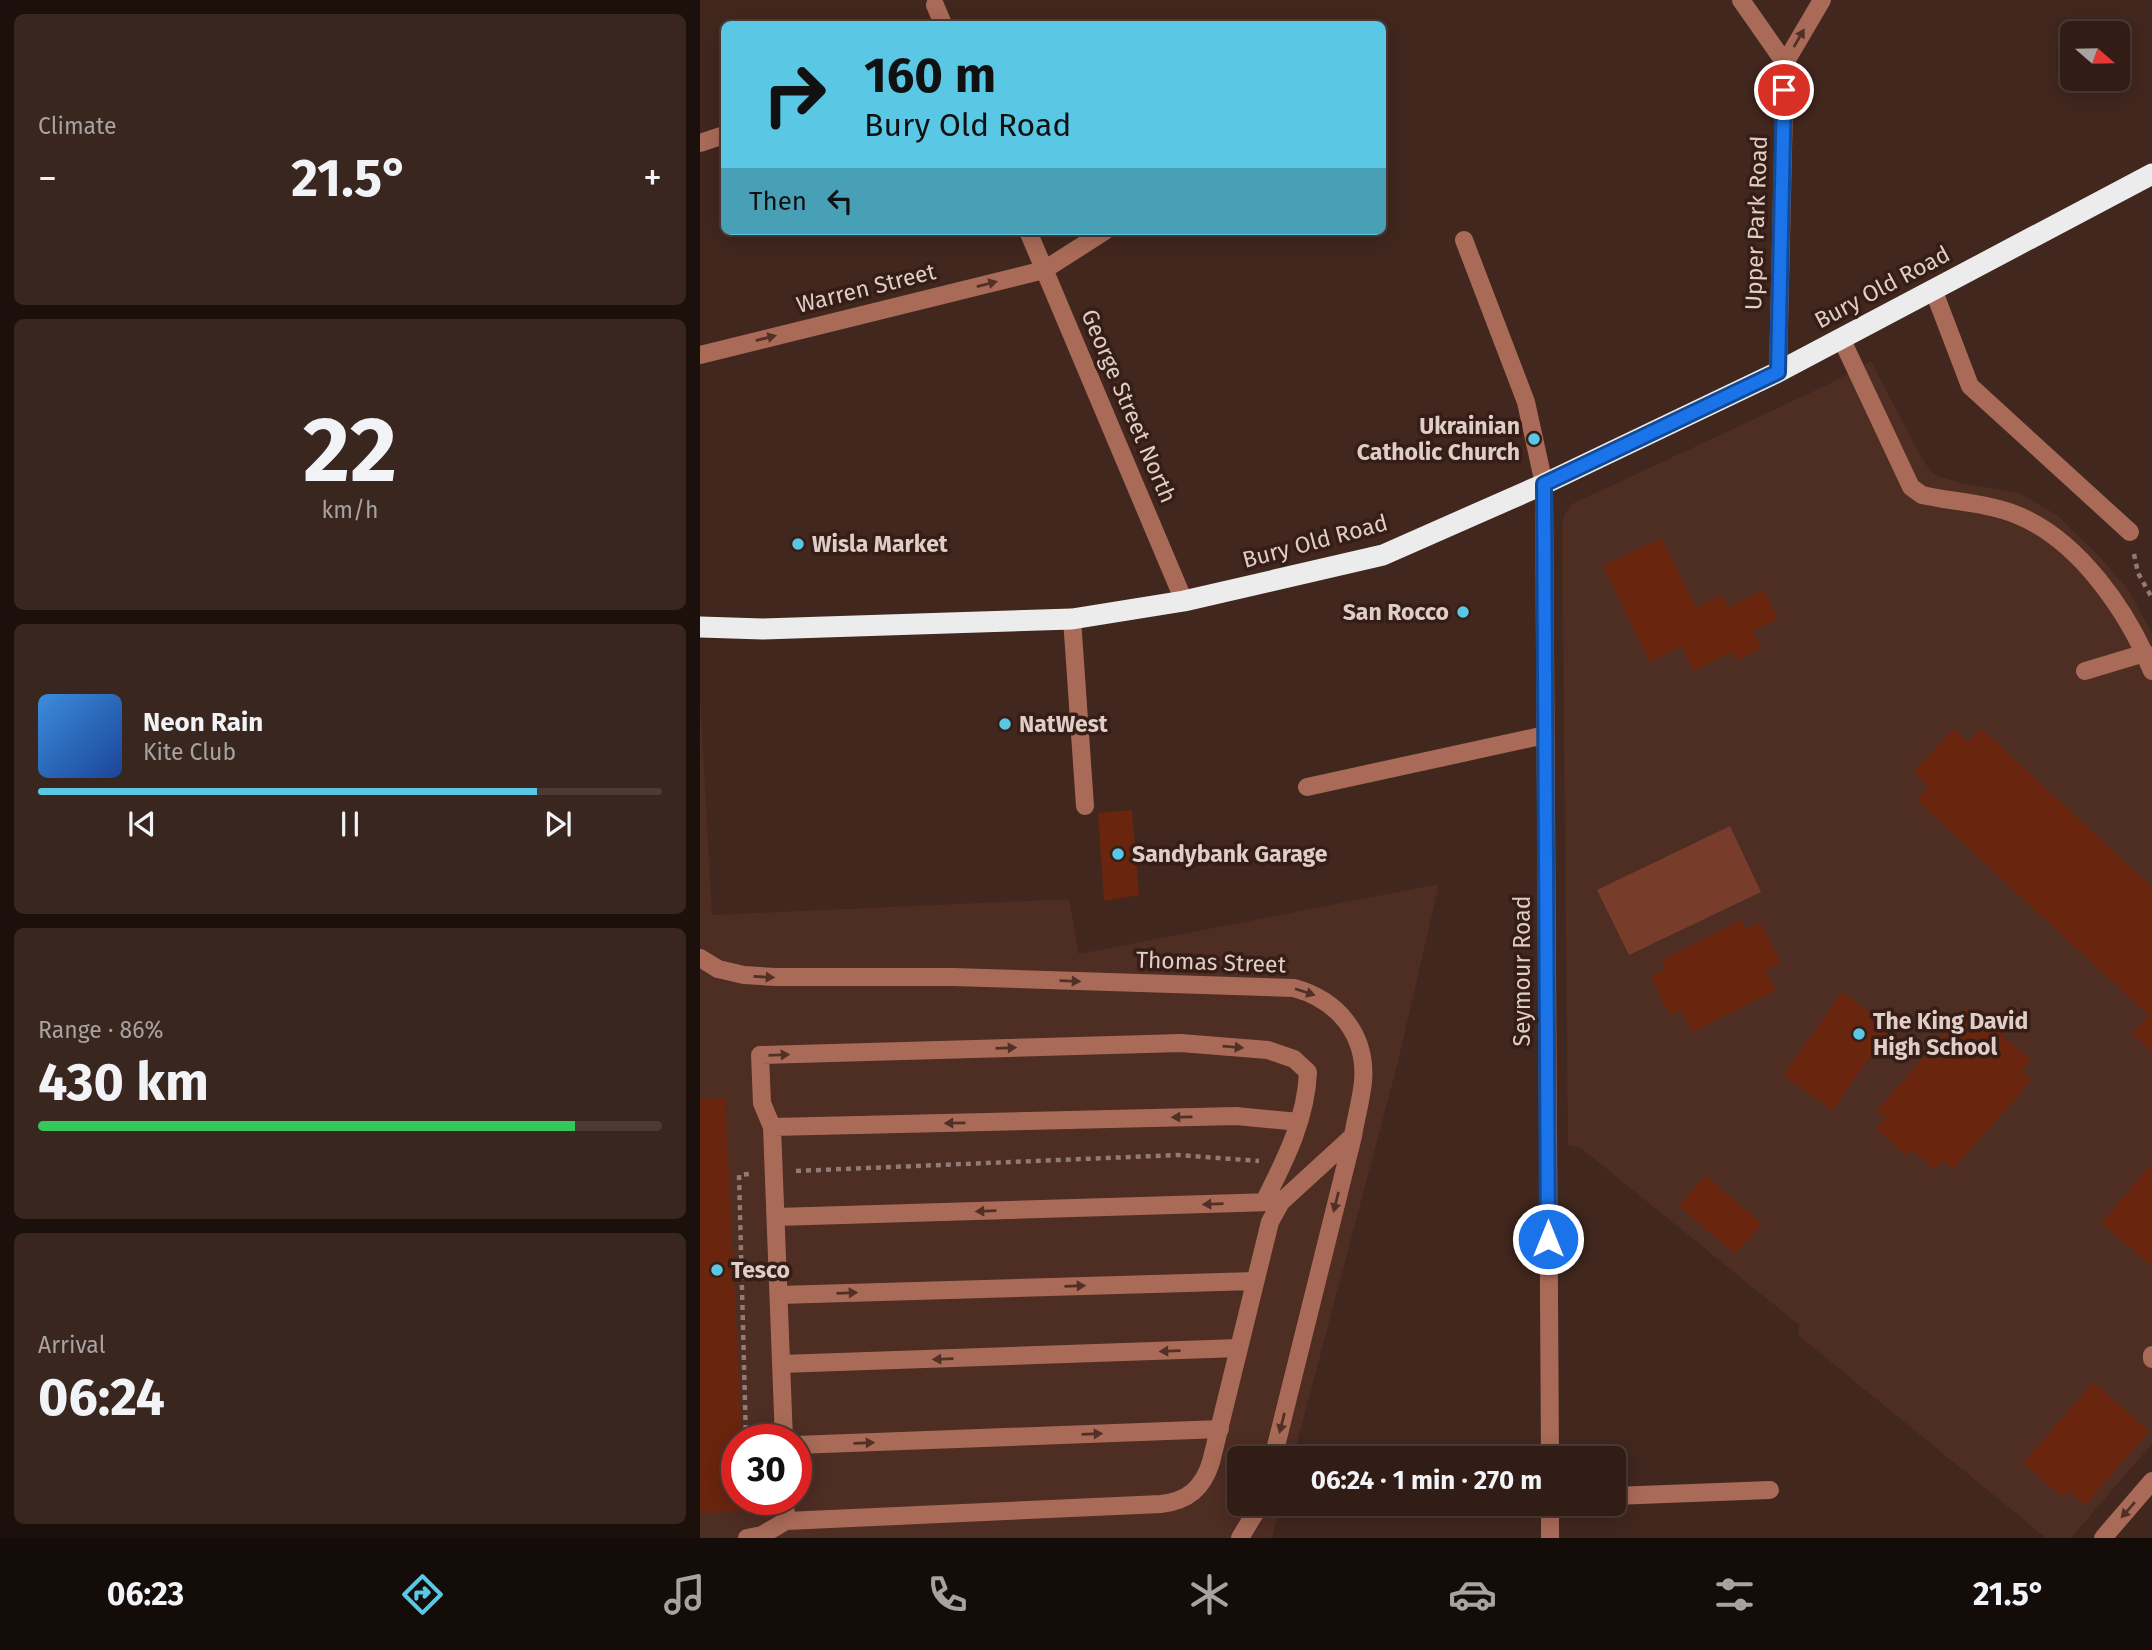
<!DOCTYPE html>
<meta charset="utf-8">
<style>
:root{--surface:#311d16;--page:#39261f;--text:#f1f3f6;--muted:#a8a2a1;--line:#4c3b35;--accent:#5ac8e5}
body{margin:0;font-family:"Fira Sans",sans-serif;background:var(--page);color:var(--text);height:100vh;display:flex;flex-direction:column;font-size:26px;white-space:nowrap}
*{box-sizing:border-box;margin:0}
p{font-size:23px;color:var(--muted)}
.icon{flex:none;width:38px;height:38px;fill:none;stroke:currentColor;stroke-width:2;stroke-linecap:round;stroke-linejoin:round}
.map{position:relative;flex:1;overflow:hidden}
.drawer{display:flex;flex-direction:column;gap:14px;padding:14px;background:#1b100c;width:700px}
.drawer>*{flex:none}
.guide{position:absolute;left:21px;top:21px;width:665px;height:214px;border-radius:10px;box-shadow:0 4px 18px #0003,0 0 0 2px var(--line);background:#5ac8e5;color:#111;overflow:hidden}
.needle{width:46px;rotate:110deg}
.buttons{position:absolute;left:1360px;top:21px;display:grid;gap:14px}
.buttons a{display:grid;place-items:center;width:70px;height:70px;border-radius:10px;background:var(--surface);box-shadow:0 4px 18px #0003,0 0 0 2px var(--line);font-size:35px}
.speed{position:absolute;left:21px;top:1424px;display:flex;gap:14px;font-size:35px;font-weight:700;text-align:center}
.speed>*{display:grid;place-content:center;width:91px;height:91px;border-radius:50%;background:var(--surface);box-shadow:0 4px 18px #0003,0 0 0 2px var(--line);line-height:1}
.speed .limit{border:10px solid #d22;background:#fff;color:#111}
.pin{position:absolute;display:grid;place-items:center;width:60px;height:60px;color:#fff;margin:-30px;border:4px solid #fff;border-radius:50%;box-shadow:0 2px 7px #0007}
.me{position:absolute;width:77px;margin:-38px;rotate:0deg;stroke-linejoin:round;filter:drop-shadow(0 0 5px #0008)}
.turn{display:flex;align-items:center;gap:24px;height:147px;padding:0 28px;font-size:32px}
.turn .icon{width:91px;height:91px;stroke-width:2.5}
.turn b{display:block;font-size:49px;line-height:60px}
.then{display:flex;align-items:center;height:66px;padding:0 28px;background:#0003;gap:14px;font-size:26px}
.big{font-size:52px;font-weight:700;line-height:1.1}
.drawer .widget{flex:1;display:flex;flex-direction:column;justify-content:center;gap:10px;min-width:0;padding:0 24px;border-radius:10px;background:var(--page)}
.drawer .dial{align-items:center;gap:0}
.dial b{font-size:91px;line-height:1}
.song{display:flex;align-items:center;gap:21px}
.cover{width:84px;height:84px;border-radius:10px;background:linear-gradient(135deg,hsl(210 70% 55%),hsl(220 70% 35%))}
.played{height:7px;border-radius:4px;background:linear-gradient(90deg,var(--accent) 80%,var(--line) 80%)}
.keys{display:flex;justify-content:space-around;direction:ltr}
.heat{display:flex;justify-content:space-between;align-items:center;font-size:38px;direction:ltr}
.charge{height:10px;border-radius:5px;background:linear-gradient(90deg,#34c759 86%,var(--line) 0)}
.trip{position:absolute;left:527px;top:1446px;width:399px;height:70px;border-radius:10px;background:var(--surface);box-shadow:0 4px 18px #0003,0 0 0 2px var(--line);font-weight:700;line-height:70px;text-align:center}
.dock{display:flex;height:112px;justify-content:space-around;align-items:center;background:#140c09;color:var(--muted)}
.dock .icon{width:49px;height:49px}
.dock .selected{color:var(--accent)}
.dock b{font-size:32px;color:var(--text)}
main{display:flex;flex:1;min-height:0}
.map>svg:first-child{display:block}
.built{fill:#4e2d23;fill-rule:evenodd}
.green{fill:#773c2a}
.building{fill:#69250e}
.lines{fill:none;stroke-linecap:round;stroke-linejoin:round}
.path{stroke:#917b74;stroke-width:4.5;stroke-dasharray:5 5;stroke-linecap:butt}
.minor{stroke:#a96b58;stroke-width:18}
.highway{stroke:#ececec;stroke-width:21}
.oneway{fill:#533026}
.route-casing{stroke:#114b97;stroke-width:18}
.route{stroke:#1a73e8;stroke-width:12}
.poi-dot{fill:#5ac8e5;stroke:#361d15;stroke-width:2.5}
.labels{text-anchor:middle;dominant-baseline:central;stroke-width:7;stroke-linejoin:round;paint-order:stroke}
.street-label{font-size:23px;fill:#dfcdc8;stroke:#361d15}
.poi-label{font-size:23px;font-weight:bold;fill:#dfcdc8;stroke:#361d15;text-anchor:start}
</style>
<main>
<section class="drawer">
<div class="widget"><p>Climate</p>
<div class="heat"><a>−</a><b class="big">21.5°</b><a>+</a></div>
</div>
<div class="widget dial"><b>22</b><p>km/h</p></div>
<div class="widget">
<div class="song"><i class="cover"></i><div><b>Neon Rain</b><p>Kite Club</p></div></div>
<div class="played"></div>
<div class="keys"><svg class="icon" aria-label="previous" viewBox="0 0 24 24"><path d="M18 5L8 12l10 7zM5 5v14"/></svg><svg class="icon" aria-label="pause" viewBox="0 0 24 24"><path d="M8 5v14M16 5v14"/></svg><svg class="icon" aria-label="next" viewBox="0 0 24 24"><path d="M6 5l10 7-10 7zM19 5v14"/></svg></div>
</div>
<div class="widget"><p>Range · 86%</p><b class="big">430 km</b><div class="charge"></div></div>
<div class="widget"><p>Arrival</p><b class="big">06:24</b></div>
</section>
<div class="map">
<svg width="1452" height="1538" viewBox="0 0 1452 1538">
<rect width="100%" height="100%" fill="#41271e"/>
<path class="built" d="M 1171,361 L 1221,457 L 1232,472 L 1237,476 L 1261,483 L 1319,493 L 1357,515 L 1399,556 L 1427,588 L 1452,633 L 1452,1444 L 1371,1538 L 1346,1538 L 1098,1335 L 1099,1325 L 881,1148 L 868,1145 L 862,525 L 865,513 L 872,504 L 1127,385 Z
M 0,699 L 12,915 L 369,899 L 379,954 L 739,884 L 698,1062 L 593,1458 L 539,1458 L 539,1503 L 581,1503 L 572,1538 L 0,1538 ZM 37,1440 L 96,1440 L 96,1500 L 37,1500 Z"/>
<path class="green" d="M 1030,826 L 1061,892 L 929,955 L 897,890 Z"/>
<path class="building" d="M 961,538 L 996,607 L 1022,595 L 1028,607 L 1064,590 L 1078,619 L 1053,631 L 1062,648 L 1036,660 L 1032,652 L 993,671 L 982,646 L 950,662 L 903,566 Z
M 1281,728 L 1452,887 L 1452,1052 L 1432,1034 L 1449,1016 L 1217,800 L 1229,787 L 1213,772 L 1253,729 L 1268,742 Z
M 432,810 L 439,895 L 404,901 L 398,813 Z
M 1041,920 L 1046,930 L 1060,922 L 1081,963 L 1066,970 L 1076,990 L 992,1032 L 981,1010 L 970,1015 L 951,977 L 966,969 L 962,960 Z
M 1142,992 L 1191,1028 L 1132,1110 L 1083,1075 Z
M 1266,1009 L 1286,1026 L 1293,1019 L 1306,1030 L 1302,1035 L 1331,1060 L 1322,1071 L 1332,1080 L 1253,1169 L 1243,1160 L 1234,1170 L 1212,1150 L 1207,1156 L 1176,1129 L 1186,1118 L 1177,1110 Z
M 25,1098 L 42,1440 L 37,1440 L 37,1500 L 45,1500 L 45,1511 L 0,1513 L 0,1099 Z
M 1452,1163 L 1452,1266 L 1401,1223 Z
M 1006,1175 L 1062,1224 L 1035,1254 L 979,1206 Z
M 1393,1382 L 1449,1431 L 1385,1505 L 1369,1490 L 1363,1497 L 1323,1463 Z"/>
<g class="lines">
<path class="path" d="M 1434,554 L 1438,573 L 1452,598
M 96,1171 L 478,1155 L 559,1161
M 46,1440 L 39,1175 L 49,1174
M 48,1500 L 51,1512"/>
<path class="minor" d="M 1041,0 L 1085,63
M 235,5 L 243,24
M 0,143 L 24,135
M 328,231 L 484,601
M 764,240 L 826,402 L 844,484 L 850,1458
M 1233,289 L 1270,386 L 1430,532
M 1141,338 L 1211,487 L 1222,495 C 1253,502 1288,503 1317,515 C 1379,540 1428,612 1452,671
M 0,355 L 344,270 L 405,231
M 1078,372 L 1085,63 L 1122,0
M 372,619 L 385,806
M 1385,671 L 1445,653
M 607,787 L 845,735
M 0,958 L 18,969 L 44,975 L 75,977 L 253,977 L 594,988 C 638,1000 667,1035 663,1082 C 661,1100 656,1118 653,1136 L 573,1458
M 72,1127 L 536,1116 L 599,1122
M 76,1217 L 574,1202
M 79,1295 L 555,1281
M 1452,1355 L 1452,1359
M 81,1364 L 539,1348
M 84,1440 L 72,1127 L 62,1103 L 60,1055 L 481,1043 L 568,1050 L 594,1059 L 608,1072 C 606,1120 585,1160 564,1202
M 96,1445 L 520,1429
M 914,1496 L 1070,1490
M 85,1500 L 86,1521
M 850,1503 L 850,1538
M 47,1538 L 62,1535 L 86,1521 L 461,1504 C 488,1501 503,1488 511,1462 L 570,1222 L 581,1202 L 653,1136
M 540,1538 L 561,1503
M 1403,1538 L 1452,1481"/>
<path class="highway" d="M 0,627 L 63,629 L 372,619 L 484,601 L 683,555 L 844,484 L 1078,372 L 1452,174"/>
</g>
<defs><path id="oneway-solid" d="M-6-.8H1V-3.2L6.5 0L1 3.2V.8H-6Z" transform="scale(1.75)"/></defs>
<g class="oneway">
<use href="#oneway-solid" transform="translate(1099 38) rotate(-60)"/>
<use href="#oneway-solid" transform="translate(287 284) rotate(-14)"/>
<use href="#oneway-solid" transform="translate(66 338) rotate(-14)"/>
<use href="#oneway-solid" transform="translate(64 977) rotate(3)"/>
<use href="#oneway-solid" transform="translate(370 981) rotate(2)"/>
<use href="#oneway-solid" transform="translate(605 992) rotate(18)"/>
<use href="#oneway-solid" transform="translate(533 1047) rotate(5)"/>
<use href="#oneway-solid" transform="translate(306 1048) rotate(-2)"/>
<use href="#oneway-solid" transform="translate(79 1055) rotate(-2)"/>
<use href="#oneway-solid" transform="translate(482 1117) rotate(179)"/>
<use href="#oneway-solid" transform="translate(255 1123) rotate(179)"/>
<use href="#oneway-solid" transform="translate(636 1202) rotate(104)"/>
<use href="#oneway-solid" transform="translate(513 1204) rotate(178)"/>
<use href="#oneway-solid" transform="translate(286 1211) rotate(178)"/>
<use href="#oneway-solid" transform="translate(375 1286) rotate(-2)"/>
<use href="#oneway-solid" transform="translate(147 1293) rotate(-2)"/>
<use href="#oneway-solid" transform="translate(470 1351) rotate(178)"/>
<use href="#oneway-solid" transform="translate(243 1359) rotate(178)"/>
<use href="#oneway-solid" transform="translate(582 1423) rotate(104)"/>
<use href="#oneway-solid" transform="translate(392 1434) rotate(-2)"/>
<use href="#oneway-solid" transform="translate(164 1443) rotate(-2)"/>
<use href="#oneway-solid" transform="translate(1428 1510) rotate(131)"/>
</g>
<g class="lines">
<defs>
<path id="route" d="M 848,1239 L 844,484 L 1078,372 L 1084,90"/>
</defs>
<use href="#route" class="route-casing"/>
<use href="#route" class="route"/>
</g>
<g class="poi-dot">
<circle cx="834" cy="439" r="7"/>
<circle cx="98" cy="544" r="7"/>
<circle cx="763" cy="612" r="7"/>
<circle cx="305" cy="724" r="7"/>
<circle cx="418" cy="854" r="7"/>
<circle cx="1159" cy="1034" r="7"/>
<circle cx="17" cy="1270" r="7"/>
</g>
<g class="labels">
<g class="street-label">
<text transform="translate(1056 223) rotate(-88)">Upper Park Road</text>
<text transform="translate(1182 287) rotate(-28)">Bury Old Road</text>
<text transform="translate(166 288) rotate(-14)">Warren Street</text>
<text transform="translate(429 406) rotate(67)">George Street North</text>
<text transform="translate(615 541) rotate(-15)">Bury Old Road</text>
<text transform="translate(511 962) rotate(2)">Thomas Street</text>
<text transform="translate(822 971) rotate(-90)">Seymour Road</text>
</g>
<g class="poi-label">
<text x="820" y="426" text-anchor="end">Ukrainian<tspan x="820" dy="26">Catholic Church</tspan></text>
<text x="112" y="544">Wisla Market</text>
<text x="749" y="612" text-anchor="end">San Rocco</text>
<text x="319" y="724">NatWest</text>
<text x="432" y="854">Sandybank Garage</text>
<text x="1173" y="1021">The King David<tspan x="1173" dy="26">High School</tspan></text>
<text x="31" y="1270">Tesco</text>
</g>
</g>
</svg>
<div class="buttons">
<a><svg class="needle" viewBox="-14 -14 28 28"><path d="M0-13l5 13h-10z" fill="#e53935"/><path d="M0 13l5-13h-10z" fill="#a8a2a1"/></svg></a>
</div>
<div class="speed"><div class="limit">30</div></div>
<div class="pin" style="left:1084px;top:90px;background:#d93025"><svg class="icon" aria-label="arrive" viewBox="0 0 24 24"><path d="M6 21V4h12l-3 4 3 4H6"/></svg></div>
<svg class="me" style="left:848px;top:1239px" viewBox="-20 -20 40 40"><circle r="17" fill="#1a73e8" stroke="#fff" stroke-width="3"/><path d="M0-11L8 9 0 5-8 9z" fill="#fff"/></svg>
<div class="trip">06:24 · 1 min · 270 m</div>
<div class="guide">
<div class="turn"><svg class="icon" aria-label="right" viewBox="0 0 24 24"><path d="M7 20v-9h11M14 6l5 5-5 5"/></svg><div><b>160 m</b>Bury Old Road</div></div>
<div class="then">Then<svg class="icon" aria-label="left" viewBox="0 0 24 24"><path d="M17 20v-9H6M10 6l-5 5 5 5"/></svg></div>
</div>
</div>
</main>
<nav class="dock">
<b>06:23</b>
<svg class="icon selected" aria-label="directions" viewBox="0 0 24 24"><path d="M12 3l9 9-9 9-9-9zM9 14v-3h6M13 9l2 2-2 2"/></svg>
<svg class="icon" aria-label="music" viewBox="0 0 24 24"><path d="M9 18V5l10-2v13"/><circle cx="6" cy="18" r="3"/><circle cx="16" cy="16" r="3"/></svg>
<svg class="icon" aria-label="phone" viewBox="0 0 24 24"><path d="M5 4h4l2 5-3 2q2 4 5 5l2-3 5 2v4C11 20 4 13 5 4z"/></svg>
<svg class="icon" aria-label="climate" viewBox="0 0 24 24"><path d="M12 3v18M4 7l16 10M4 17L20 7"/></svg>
<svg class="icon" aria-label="car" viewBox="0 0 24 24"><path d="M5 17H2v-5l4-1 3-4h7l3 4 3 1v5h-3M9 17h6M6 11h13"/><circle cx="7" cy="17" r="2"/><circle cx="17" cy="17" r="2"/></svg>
<svg class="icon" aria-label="filters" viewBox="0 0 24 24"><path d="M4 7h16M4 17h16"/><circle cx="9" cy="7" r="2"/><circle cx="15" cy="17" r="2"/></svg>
<b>21.5°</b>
</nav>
